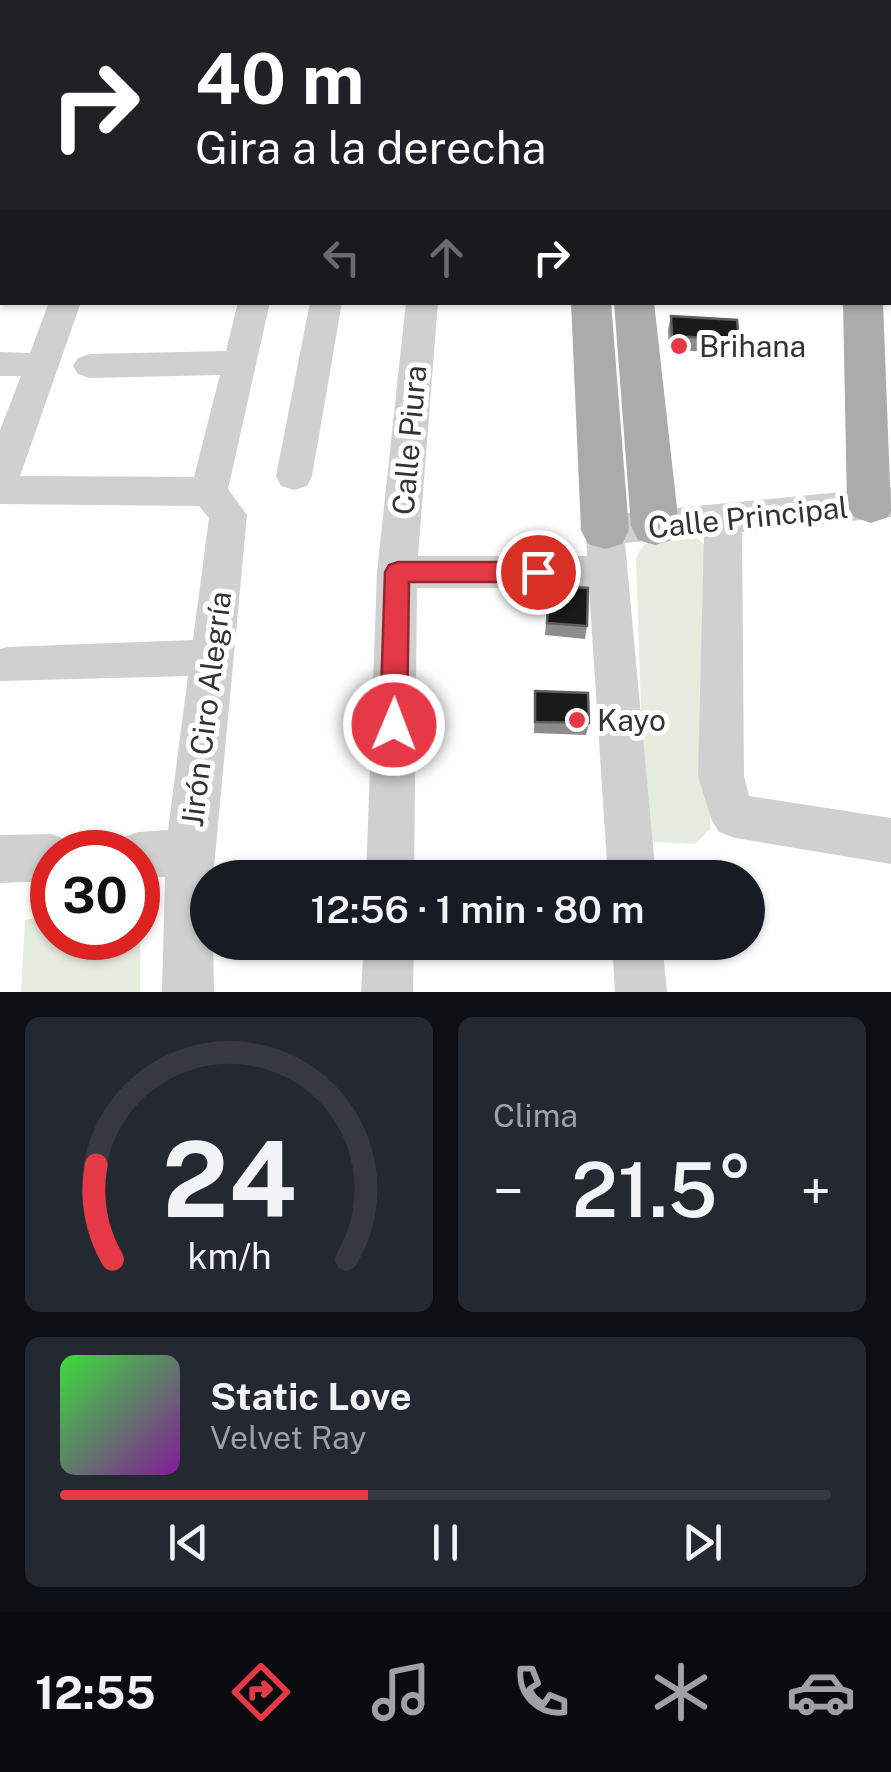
<!DOCTYPE html>
<html lang="es">
<meta charset="utf-8">
<style>
:root{--surface:#171b24;--page:#242831;--text:#f1f3f6;--muted:#9ea1a6;--line:#363941;--accent:#e63946}
body{margin:0;font-family:"Public Sans",sans-serif;background:var(--page);color:var(--text);height:100vh;display:flex;flex-direction:column;font-size:38px;white-space:nowrap}
*{box-sizing:border-box;margin:0}
p{font-size:32px;color:var(--muted)}
.icon{flex:none;width:55px;height:55px;fill:none;stroke:currentColor;stroke-width:2;stroke-linecap:round;stroke-linejoin:round}
.map{position:relative;height:992px;overflow:hidden}
.panel{display:flex;flex-direction:column;gap:25px;padding:25px;background:#0d0f14;flex:1}
.panel>*{flex:none}
.banner{position:absolute;left:0px;top:0px;width:892px;height:305px;box-shadow:0 2px 8px #0004;background:#202124;color:#fff;overflow:hidden}
.speed{position:absolute;left:30px;top:830px;display:flex;gap:20px;font-size:50px;font-weight:700;text-align:center}
.speed>*{display:grid;place-content:center;width:130px;height:130px;border-radius:50%;background:var(--surface);box-shadow:0 2px 8px #0004;line-height:1}
.speed .limit{border:15px solid #d22;background:#fff;color:#111}
.pin{position:absolute;display:grid;place-items:center;width:85px;height:85px;color:#fff;margin:-42px;border:5px solid #fff;border-radius:50%;box-shadow:0 2px 10px #0007}
.me{position:absolute;width:110px;margin:-55px;rotate:1deg;stroke-linejoin:round;filter:drop-shadow(0 0 8px #0008)}
.turn{display:flex;align-items:center;gap:35px;height:210px;padding:0 30px;font-size:45px}
.turn .icon{width:130px;height:130px;stroke-width:2.5}
.turn b{display:block;font-size:70px;line-height:85px}
.lanes{display:flex;align-items:center;height:95px;padding:0 30px;background:#0003;justify-content:center;gap:50px;direction:ltr}
.lanes .off{opacity:.35}
.big{font-size:75px;font-weight:600;line-height:1.1}
.panel .card{flex:1;display:flex;flex-direction:column;justify-content:center;gap:15px;min-width:0;padding:0 35px;border-radius:15px;background:var(--page)}
.panel .dial{align-items:center;gap:0}
.dial svg{height:260px;overflow:visible;fill:none;stroke:var(--line);stroke-width:7;stroke-linecap:round;text-anchor:middle}
.dial text{fill:var(--text);stroke:none}
.song{display:flex;align-items:center;gap:30px}
.cover{width:120px;height:120px;border-radius:15px;background:linear-gradient(135deg,hsl(120 70% 55%),hsl(290 70% 35%))}
.played{height:10px;border-radius:5px;background:linear-gradient(90deg,var(--accent) 40%,var(--line) 40%)}
.keys{display:flex;justify-content:space-around;direction:ltr}
.heat{display:flex;justify-content:space-between;align-items:center;font-size:55px;direction:ltr}
.panel .tiles{flex:1;display:grid;gap:25px;grid-template-columns:1fr 1fr}
.card:last-child{grid-column:span 2}
.trip{position:absolute;left:190px;top:860px;width:575px;height:100px;border-radius:50px;background:var(--surface);box-shadow:0 2px 8px #0004;font-weight:600;line-height:100px;text-align:center}
.tab-bar{display:flex;height:160px;justify-content:space-around;align-items:center;background:#090b0e;color:var(--muted)}
.tab-bar .icon{width:70px;height:70px}
.tab-bar .current{color:var(--accent)}
.tab-bar b{font-size:45px;color:var(--text)}
.map>svg:first-child{display:block}
.green{fill:#e6ecdf}
.lines{fill:none;stroke-linecap:round;stroke-linejoin:round}
.minor{fill:#d0d0d0;fill-rule:evenodd}
.major{fill:#ababab;fill-rule:evenodd}
.wall{fill:#8c8c8c}
.building{fill:#1a1a1a;stroke:#5f5f5f;stroke-width:2.5}
.route{fill:#e63946;stroke:#96252e;stroke-width:2.5}
.poi-dot{fill:#e63946;stroke:#fff;stroke-width:4}
.labels{text-anchor:middle;dominant-baseline:central;stroke-width:10;stroke-linejoin:round;paint-order:stroke}
.poi-label{font-size:30px;fill:#333;stroke:#fff;text-anchor:start}
.street-label{font-size:30px;fill:#333;stroke:#fff}
</style>
<div class="map">
<svg width="891" height="992" viewBox="0 0 891 992">
<rect width="100%" height="100%" fill="#fff"/>
<path class="green" d="M 690,535 C 714,544 712,564 715,587 L 710,829 L 695,844 L 654,842 L 645,828 L 636,559 C 645,533 667,537 690,535 Z
M 140,899 L 140,992 L 21,992 L 25,920 L 52,915 L 52,938 L 138,938 Z"/>
<g class="lines">
<path class="minor" d="M 428,0 L 452,0 L 452,2 L 429,2 Z
M 723,0 L 747,0 L 747,2 L 724,2 Z
M 890,189 L 891,189 L 891,207 L 890,207 Z
M 0,252 L 2,252 L 2,272 L 0,272 Z
M 49,302 L 81,302 L 20,476 L 194,477 L 220,375 L 90,378 L 78,374 L 73,366 L 78,358 L 90,354 L 226,351 L 238,302 L 270,302 L 228,489 L 247,515 L 213,878 L 208,878 L 208,942 L 213,942 L 214,992 L 162,992 L 165,877 L 138,878 L 138,852 L 115,852 L 121,838 L 138,832 L 168,830 L 188,676 L 0,681 L 0,649 L 7,647 L 193,640 L 209,518 L 199,506 L 0,504 L 0,430 L 21,376 L 0,376 L 0,352 L 30,353 Z
M 310,302 L 342,302 L 312,476 L 307,486 L 294,490 L 281,486 L 276,476 Z
M 406,302 L 438,302 L 418,556 L 587,556 L 586,530 L 591,519 L 605,515 L 891,487 L 891,517 L 742,532 L 744,776 L 749,796 L 891,818 L 891,864 L 735,838 L 719,832 L 712,821 L 698,776 L 704,535 L 625,543 L 656,878 L 608,878 L 589,588 L 417,588 L 414,878 L 366,878 L 377,572 Z
M 52,834 L 69,841 L 74,852 L 52,852 L 52,881 L 0,883 L 0,835 Z
M 364,942 L 414,942 L 413,992 L 361,992 Z
M 612,942 L 662,942 L 667,992 L 615,992 Z"/>
<path class="major" d="M 588,0 L 618,0 L 618,2 L 588,2 Z
M 890,86 L 891,86 L 891,117 L 890,117 Z
M 571,302 L 611,302 L 629,530 L 622,544 L 605,549 L 588,544 L 581,530 Z
M 614,302 L 654,302 L 679,526 L 672,540 L 655,545 L 638,540 L 631,526 Z
M 843,302 L 883,302 L 891,511 L 888,517 L 871,523 L 854,517 L 847,504 Z"/>
</g>
<path class="wall" d="M 671,316 L 739,340 L 735,353 L 669,350 L 668,330 Z
M 549,585 L 587,626 L 585,639 L 545,635 Z
M 535,691 L 589,723 L 586,735 L 534,733 Z"/>
<path class="building" d="M 671,316 L 737,320 L 739,340 L 672,336 Z
M 549,585 L 588,588 L 587,626 L 547,623 Z
M 535,691 L 588,693 L 589,723 L 535,722 Z"/>
<path class="route" d="M 398,562 L 538,562 L 547,565 L 550,572 L 547,579 L 538,582 L 409,582 L 407,725 L 403,733 L 394,737 L 384,733 L 380,725 L 385,572 L 389,565 Z"/>
<g class="poi-dot">
<circle cx="679" cy="346" r="10"/>
<circle cx="577" cy="720" r="10"/>
</g>
<g class="labels">
<g class="poi-label">
<text x="699" y="346">Brihana</text>
<text x="597" y="720">Kayo</text>
</g>
<g class="street-label">
<text transform="translate(409 440) rotate(-85)">Calle Piura</text>
<text transform="translate(748 517) rotate(-6)">Calle Principal</text>
<text transform="translate(206 709) rotate(-83)">Jirón Ciro Alegría</text>
</g>
</g>
</svg>
<div class="speed"><div class="limit">30</div></div>
<div class="pin" style="left:538px;top:572px;background:#d93025"><svg class="icon" aria-label="arrive" viewBox="0 0 24 24"><path d="M6 21V4h12l-3 4 3 4H6"/></svg></div>
<svg class="me" style="left:394px;top:725px" viewBox="-20 -20 40 40"><circle r="17" fill="#e63946" stroke="#fff" stroke-width="3"/><path d="M0-11L8 9 0 5-8 9z" fill="#fff"/></svg>
<div class="trip">12:56 · 1 min · 80 m</div>
<div class="banner">
<div class="turn"><svg class="icon" aria-label="right" viewBox="0 0 24 24"><path d="M7 20v-9h11M14 6l5 5-5 5"/></svg><div><b>40 m</b>Gira a la derecha</div></div>
<div class="lanes"><svg class="icon off" aria-label="left" viewBox="0 0 24 24"><path d="M17 20v-9H6M10 6l-5 5 5 5"/></svg><svg class="icon off" aria-label="ahead" viewBox="0 0 24 24"><path d="M12 20V5M6 11l6-6 6 6"/></svg><svg class="icon" aria-label="right" viewBox="0 0 24 24"><path d="M7 20v-9h11M14 6l5 5-5 5"/></svg></div>
</div>
</div>
<section class="panel">
<div class="tiles">
<div class="card dial"><svg viewBox="0 0 100 80">
<path d="M14 69A42 42 0 1 1 86 69"/>
<path d="M14 69A42 42 0 0 1 9 40" stroke="#e63946"/>
<text x="50" y="56" font-size="32" font-weight="700">24</text>
<text x="50" y="72" font-size="11">km/h</text>
</svg></div>
<div class="card"><p>Clima</p>
<div class="heat"><a>−</a><b class="big">21.5°</b><a>+</a></div>
</div>
<div class="card">
<div class="song"><i class="cover"></i><div><b>Static Love</b><p>Velvet Ray</p></div></div>
<div class="played"></div>
<div class="keys"><svg class="icon" aria-label="previous" viewBox="0 0 24 24"><path d="M18 5L8 12l10 7zM5 5v14"/></svg><svg class="icon" aria-label="pause" viewBox="0 0 24 24"><path d="M8 5v14M16 5v14"/></svg><svg class="icon" aria-label="next" viewBox="0 0 24 24"><path d="M6 5l10 7-10 7zM19 5v14"/></svg></div>
</div>
</div>
</section>
<nav class="tab-bar">
<b>12:55</b>
<svg class="icon current" aria-label="directions" viewBox="0 0 24 24"><path d="M12 3l9 9-9 9-9-9zM9 14v-3h6M13 9l2 2-2 2"/></svg>
<svg class="icon" aria-label="music" viewBox="0 0 24 24"><path d="M9 18V5l10-2v13"/><circle cx="6" cy="18" r="3"/><circle cx="16" cy="16" r="3"/></svg>
<svg class="icon" aria-label="phone" viewBox="0 0 24 24"><path d="M5 4h4l2 5-3 2q2 4 5 5l2-3 5 2v4C11 20 4 13 5 4z"/></svg>
<svg class="icon" aria-label="climate" viewBox="0 0 24 24"><path d="M12 3v18M4 7l16 10M4 17L20 7"/></svg>
<svg class="icon" aria-label="car" viewBox="0 0 24 24"><path d="M5 17H2v-5l4-1 3-4h7l3 4 3 1v5h-3M9 17h6M6 11h13"/><circle cx="7" cy="17" r="2"/><circle cx="17" cy="17" r="2"/></svg>
</nav>
